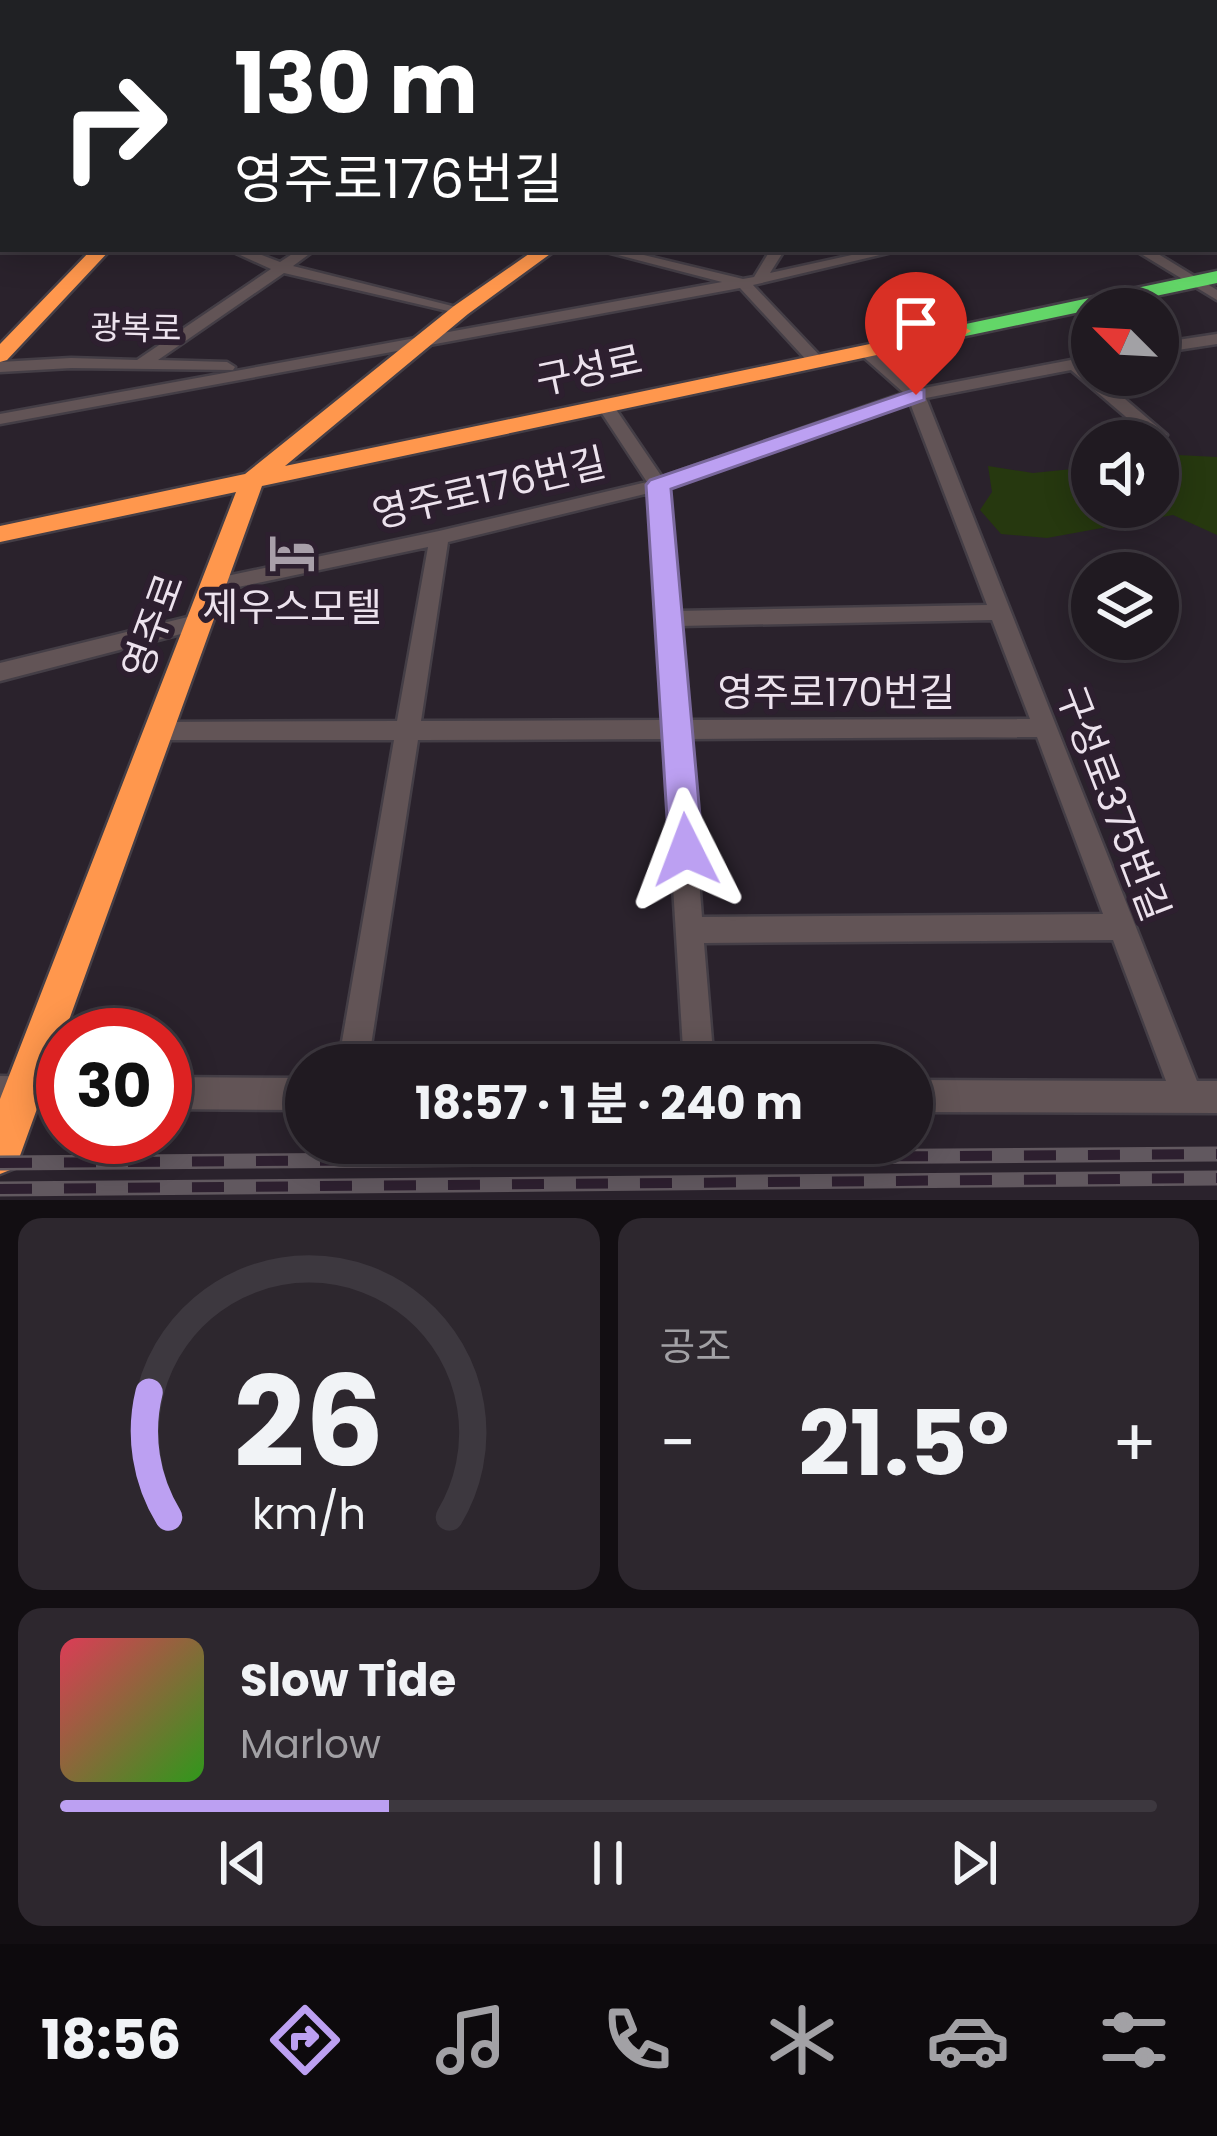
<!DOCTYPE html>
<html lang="ko">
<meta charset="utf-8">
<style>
:root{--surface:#201a21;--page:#2d272e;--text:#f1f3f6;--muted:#a2a1a5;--line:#3d383f;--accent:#bca0f2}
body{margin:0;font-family:Poppins,"Noto Sans KR",sans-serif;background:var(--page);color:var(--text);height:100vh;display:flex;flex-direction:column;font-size:45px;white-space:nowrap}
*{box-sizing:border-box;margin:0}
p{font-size:39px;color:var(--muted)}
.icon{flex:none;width:66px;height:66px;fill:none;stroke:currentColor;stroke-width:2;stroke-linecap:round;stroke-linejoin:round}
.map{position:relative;height:1200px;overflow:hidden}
.panel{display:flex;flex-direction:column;gap:18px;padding:18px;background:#120e12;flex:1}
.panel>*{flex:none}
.top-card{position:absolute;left:0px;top:0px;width:1218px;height:252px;box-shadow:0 6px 30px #0003,0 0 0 3px var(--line);background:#202124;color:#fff;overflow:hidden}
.needle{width:78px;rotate:294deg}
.buttons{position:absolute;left:1071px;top:288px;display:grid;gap:24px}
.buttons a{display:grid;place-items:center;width:108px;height:108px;border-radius:50%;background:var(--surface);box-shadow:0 6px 30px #0003,0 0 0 3px var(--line);font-size:60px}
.speed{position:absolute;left:36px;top:1008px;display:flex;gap:24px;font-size:60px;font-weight:700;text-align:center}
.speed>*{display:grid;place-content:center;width:156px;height:156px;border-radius:50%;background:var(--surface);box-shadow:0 6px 30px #0003,0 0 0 3px var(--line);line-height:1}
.speed .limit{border:18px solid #d22;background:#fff;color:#111}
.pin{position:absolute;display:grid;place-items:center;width:102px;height:102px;color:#fff;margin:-123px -51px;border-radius:50% 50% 50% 0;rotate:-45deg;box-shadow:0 0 12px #0007}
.pin .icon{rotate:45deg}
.me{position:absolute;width:132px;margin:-66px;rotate:357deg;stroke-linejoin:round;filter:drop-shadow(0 0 9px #0008)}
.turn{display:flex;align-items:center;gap:42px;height:252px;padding:0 36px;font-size:54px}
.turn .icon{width:156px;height:156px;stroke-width:2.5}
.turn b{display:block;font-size:84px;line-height:102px}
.big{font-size:90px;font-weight:700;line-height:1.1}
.panel .card{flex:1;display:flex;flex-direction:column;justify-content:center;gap:18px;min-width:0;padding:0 42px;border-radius:24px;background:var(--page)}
.panel .dial{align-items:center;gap:0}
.dial svg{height:312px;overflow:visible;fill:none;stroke:var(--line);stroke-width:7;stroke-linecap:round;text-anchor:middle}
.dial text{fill:var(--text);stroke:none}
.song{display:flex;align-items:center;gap:36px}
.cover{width:144px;height:144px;border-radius:18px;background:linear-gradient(135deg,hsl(350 70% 55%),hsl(110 70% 35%))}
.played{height:12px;border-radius:6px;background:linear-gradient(90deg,var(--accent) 30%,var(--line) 30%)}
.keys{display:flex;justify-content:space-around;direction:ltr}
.heat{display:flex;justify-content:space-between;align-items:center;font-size:66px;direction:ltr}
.panel .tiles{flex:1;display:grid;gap:18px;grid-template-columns:1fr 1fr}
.card:last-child{grid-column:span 2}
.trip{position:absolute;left:285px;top:1044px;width:648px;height:120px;border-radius:60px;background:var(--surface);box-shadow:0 6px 30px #0003,0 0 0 3px var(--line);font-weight:700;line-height:120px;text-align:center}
.menu{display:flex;height:192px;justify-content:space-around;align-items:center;background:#0d0a0d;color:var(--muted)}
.menu .icon{width:84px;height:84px}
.menu .selected{color:var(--accent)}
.menu b{font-size:54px;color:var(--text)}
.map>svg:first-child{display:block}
.green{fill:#26380f}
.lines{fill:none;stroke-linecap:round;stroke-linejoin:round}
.street-casing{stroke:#443e46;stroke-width:5}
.fast-casing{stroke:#443e46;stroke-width:5}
.slow-casing{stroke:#443e46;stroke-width:5}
.jam-casing{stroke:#443e46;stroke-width:5}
.street{fill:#625456;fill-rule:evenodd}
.fast{fill:#63d668;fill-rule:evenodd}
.slow{fill:#ff974d;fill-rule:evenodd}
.jam{fill:#b3261e;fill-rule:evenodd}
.rail-casing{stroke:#61585f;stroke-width:15}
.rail{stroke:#2d1f2f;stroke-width:10;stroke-dasharray:32;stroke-linecap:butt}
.shaded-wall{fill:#403334}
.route{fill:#bca0f2;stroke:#7a689d;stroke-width:3}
.labels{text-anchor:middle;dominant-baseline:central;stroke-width:12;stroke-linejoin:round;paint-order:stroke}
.far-street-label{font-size:33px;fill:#ece2ed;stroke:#2d1f2f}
.street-label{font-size:39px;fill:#ece2ed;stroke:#2d1f2f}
.poi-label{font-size:39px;fill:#ece2ed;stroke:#2d1f2f}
</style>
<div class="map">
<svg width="1217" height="1200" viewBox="0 0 1217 1200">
<rect width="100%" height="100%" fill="#2a222c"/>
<path class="green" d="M 1158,454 L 1217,457 L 1217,535 L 1173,515 L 1047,538 L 1001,534 L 980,510 L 992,492 L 988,466 L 1033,473 L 1092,467 L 1092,507 L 1158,507 Z"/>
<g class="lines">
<defs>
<path id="street" d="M 268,0 L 276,0 L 278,3 L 270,3 Z
M 1215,18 L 1217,18 L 1217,24 L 1215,24 Z
M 0,87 L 3,88 L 3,94 L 0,93 Z
M 0,114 L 3,114 L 0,121 Z
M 1215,137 L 1217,137 L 1217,144 L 1215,144 Z
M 1215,158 L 1217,159 L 1217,167 L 1215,166 Z
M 1217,177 L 1217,185 L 1215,186 L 1215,178 Z
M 0,203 L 3,203 L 3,211 L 0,211 Z
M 1215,208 L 1217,208 L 1217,216 L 1215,216 Z
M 227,249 L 246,249 L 280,262 L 300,249 L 316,249 L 293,266 L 468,310 L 461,314 L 284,273 L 158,360 L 227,362 L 235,367 L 233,370 L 71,368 L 0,372 L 0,362 L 71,358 L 137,360 L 271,269 Z
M 595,249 L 619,249 L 743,279 L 754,277 L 771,249 L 785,249 L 770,273 L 879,249 L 905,249 L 753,285 L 823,359 L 823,365 L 811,365 L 740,288 L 0,424 L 0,414 L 722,282 Z
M 1133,249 L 1150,249 L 1217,290 L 1217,300 Z
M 1217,334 L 1217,344 L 1158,353 L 1158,343 Z
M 866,346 L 919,389 L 1092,356 L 1092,366 L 1087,367 L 1092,375 L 1097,375 L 1167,435 L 1158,440 L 1152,439 L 1071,370 L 926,398 L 1197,1081 L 1217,1081 L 1217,1113 L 912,1112 L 912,1080 L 1166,1081 L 1113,940 L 704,943 L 714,1065 L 684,1065 L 664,739 L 418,740 L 368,1065 L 338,1065 L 394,740 L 156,740 L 148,738 L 144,731 L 148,724 L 156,722 L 397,721 L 428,547 L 210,593 L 203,591 L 200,586 L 203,581 L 439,531 L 647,482 L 597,406 L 599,402 L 611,402 L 662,477 L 904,393 L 860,354 L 858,351 ZM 910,403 L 987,605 L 678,611 L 668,488 ZM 649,493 L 663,720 L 421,721 L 448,542 ZM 992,620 L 1030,719 L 686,720 L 679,626 ZM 1037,737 L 1103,914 L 702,917 L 688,739 Z
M 196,615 L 204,618 L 207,623 L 204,628 L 0,681 L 0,663 Z
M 0,1076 L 63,1077 L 63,1109 L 0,1108 Z
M 165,1077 L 306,1078 L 306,1110 L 165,1109 Z"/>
<path id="fast" d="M 512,0 L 526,0 L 509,3 Z
M 899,0 L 913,0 L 896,3 Z
M 1215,39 L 1217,39 L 1217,47 L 1215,47 Z
M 1217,271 L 1217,283 L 961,337 L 951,331 L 961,325 Z"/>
<path id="slow" d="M 92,249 L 111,249 L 7,360 L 0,362 L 0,344 Z
M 536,249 L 557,249 L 468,314 L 285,466 L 961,325 L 971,331 L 961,337 L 262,486 L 21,1153 L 15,1168 L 0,1174 L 0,1099 L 236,492 L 0,542 L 0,526 L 245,474 L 454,306 Z"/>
<path id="jam" d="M 1215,86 L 1217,86 L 1217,94 L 1215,94 Z"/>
</defs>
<use href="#street" class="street-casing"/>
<use href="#fast" class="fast-casing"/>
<use href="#slow" class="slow-casing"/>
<use href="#jam" class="jam-casing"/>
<use href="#street" class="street"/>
<use href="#fast" class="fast"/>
<use href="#slow" class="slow"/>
<use href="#jam" class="jam"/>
<defs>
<path id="rail" d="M 0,1163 L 1217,1154
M 0,1189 L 1217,1178"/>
</defs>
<use href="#rail" class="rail-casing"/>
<use href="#rail" class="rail"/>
</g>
<path class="shaded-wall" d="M 313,0 L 338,0 L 334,3 L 310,3 Z"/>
<path class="route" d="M 916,389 L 924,390 L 924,400 L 671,489 L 703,850 L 698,860 L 686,865 L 674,860 L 669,850 L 646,485 L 650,480 Z"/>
<defs>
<symbol id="hotel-bare" viewBox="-9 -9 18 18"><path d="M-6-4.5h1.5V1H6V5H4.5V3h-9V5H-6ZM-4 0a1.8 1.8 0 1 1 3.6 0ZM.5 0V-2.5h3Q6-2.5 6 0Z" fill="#a89fa9" stroke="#2d1f2f" stroke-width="2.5" paint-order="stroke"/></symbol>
</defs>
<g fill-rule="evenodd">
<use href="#hotel-bare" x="259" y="520" width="66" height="66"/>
</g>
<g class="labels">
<g class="far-street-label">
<text transform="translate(136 328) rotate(1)">광복로</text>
</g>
<g class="street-label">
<text transform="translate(589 370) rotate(-12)">구성로</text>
<text transform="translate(489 488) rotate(-13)">영주로176번길</text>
<text transform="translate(153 626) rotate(-70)">영주로</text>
<text x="836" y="692">영주로170번길</text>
<text transform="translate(1113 803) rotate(69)">구성로375번길</text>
</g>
<g class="poi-label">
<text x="292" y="607">제우스모텔</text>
</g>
</g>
</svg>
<div class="buttons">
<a><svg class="needle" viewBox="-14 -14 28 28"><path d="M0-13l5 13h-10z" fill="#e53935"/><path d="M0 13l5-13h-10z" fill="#a2a1a5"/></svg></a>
<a><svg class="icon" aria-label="sound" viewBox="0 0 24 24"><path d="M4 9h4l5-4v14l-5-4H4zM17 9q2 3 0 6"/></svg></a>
<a><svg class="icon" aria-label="layers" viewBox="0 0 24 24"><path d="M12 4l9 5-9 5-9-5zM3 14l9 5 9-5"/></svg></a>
</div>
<div class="speed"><div class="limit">30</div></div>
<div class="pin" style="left:916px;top:395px;background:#d93025"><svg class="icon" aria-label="arrive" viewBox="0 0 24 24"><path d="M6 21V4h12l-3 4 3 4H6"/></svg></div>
<svg class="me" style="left:686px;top:850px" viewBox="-20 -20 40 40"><path d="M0-17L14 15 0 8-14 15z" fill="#bca0f2" stroke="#fff" stroke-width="4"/></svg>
<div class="trip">18:57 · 1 분 · 240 m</div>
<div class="top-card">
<div class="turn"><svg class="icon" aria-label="right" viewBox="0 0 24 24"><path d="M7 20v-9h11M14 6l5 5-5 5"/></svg><div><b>130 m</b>영주로176번길</div></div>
</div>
</div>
<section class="panel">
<div class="tiles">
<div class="card dial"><svg viewBox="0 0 100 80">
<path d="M14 69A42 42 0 1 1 86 69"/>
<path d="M14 69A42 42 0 0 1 9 37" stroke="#bca0f2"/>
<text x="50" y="56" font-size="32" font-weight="700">26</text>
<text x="50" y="72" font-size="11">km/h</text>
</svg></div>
<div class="card"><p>공조</p>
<div class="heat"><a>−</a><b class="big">21.5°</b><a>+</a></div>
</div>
<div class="card">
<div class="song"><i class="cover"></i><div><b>Slow Tide</b><p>Marlow</p></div></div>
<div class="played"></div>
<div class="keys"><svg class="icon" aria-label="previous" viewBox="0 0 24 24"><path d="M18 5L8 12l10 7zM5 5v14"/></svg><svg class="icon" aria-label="pause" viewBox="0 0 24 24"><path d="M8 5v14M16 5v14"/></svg><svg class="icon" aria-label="next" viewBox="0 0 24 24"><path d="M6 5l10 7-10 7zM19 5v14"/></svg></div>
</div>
</div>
</section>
<nav class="menu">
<b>18:56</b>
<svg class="icon selected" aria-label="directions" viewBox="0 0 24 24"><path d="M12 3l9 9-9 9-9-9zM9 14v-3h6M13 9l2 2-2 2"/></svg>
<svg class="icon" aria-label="music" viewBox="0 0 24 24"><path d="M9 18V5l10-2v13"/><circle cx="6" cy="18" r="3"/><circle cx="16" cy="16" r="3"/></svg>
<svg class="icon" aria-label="phone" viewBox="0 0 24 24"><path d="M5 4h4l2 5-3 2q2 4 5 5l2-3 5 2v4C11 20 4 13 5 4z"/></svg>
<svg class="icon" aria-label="climate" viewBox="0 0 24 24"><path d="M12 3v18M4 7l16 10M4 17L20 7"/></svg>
<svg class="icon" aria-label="car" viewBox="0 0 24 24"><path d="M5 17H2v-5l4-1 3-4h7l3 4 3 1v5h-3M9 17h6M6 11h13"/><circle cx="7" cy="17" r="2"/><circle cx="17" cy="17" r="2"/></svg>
<svg class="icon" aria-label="filters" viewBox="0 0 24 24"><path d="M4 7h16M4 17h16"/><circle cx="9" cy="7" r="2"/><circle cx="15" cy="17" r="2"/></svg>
</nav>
